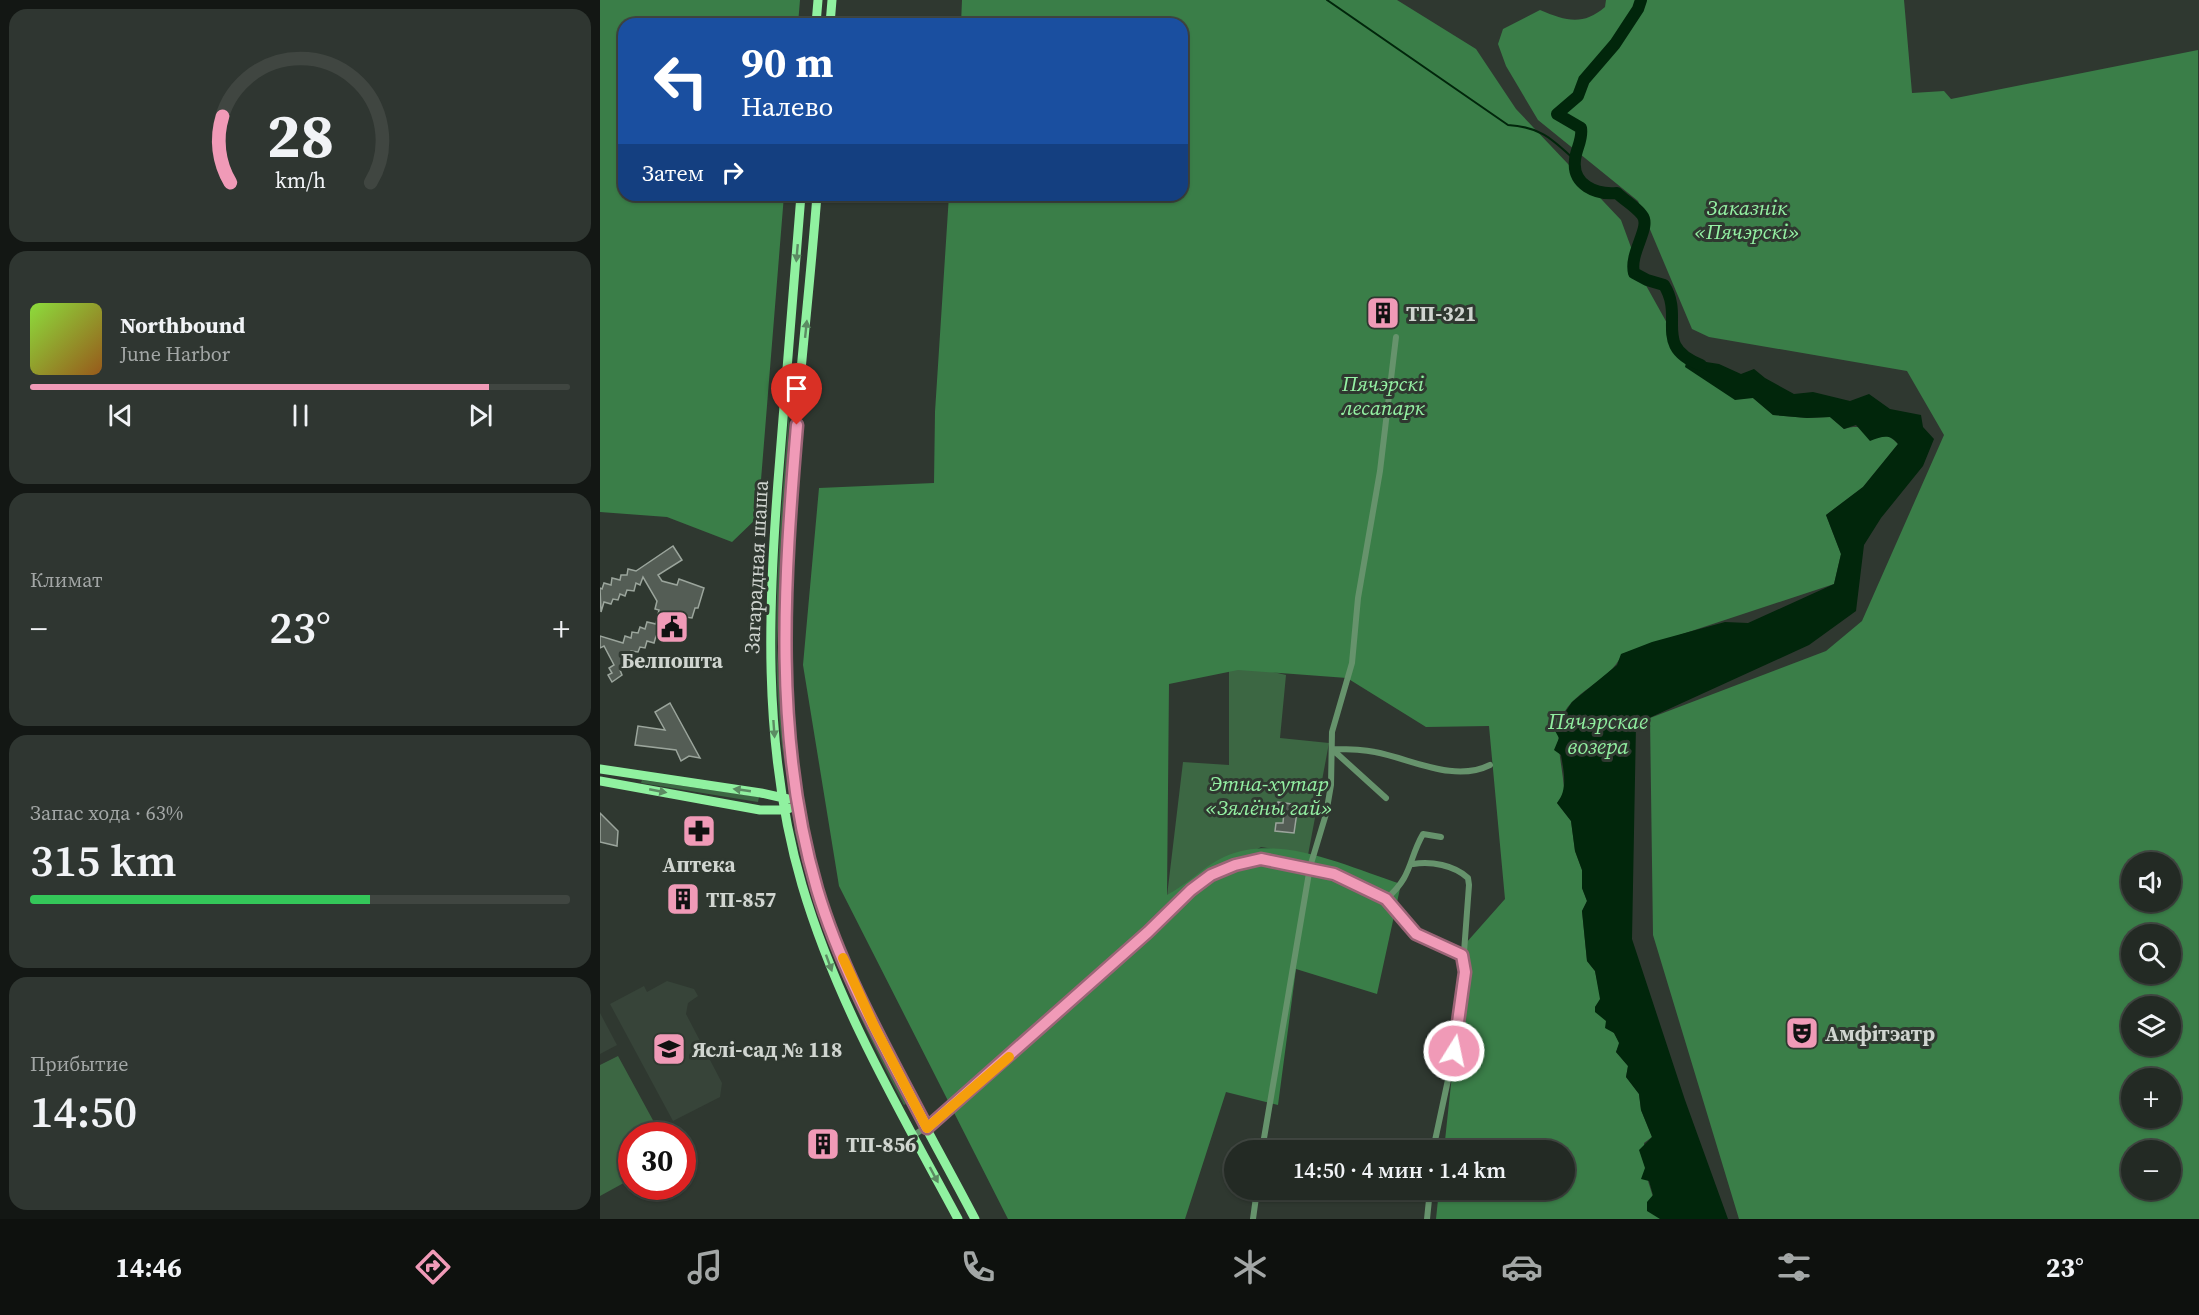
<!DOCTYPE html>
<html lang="ru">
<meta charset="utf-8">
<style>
:root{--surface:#232a24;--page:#2f3631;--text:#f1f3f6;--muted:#a3a7a6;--line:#404641;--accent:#f09ab7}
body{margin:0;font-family:"Source Serif 4",serif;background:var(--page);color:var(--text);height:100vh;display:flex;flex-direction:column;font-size:22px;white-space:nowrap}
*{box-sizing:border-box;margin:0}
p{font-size:20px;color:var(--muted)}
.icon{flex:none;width:33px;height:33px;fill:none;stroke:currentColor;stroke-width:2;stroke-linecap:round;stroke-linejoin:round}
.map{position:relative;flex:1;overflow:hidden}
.panel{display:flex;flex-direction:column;gap:9px;padding:9px;background:#131714;width:600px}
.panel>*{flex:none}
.banner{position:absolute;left:18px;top:18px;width:570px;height:183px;border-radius:18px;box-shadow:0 2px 4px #0004,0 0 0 2px var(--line);background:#1a4fa0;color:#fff;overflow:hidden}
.controls{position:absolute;left:1521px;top:852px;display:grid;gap:12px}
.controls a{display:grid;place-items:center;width:60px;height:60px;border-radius:50%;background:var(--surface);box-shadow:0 2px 4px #0004,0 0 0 2px var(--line);font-size:30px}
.speed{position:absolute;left:18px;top:1122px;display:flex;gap:12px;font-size:30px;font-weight:700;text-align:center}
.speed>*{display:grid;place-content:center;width:78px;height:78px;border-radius:50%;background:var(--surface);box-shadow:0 2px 4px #0004,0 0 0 2px var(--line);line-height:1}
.speed .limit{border:9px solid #d22;background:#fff;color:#111}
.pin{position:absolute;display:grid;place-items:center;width:51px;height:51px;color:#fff;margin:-62px -26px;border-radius:50% 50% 50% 0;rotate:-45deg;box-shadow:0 0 6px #0007}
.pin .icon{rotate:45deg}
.me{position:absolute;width:66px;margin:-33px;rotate:10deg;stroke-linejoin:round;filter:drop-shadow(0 0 4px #0008)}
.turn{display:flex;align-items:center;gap:21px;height:126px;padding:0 24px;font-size:27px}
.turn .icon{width:78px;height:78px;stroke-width:2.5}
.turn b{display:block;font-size:42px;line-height:51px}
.then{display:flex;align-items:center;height:57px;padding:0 24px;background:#0003;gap:12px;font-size:22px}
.big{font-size:45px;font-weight:600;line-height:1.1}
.panel .widget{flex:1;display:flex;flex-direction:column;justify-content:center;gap:9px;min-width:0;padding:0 21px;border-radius:18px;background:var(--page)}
.panel .dial{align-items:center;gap:0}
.dial svg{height:156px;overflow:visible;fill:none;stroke:var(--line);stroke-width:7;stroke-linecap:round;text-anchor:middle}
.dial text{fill:var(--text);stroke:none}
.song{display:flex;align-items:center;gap:18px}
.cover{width:72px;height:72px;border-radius:9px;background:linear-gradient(135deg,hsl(90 70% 55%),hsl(30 70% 35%))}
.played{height:6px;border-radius:3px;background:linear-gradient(90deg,var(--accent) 85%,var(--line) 85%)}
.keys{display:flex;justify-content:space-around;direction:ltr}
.heat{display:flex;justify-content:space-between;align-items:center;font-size:33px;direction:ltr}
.charge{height:9px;border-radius:4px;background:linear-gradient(90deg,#34c759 63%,var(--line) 0)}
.trip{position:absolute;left:624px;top:1140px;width:351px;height:60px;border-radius:30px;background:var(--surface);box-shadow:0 2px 4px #0004,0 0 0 2px var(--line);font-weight:600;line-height:60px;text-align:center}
.dock{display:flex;height:96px;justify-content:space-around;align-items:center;background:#0e110e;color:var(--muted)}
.dock .icon{width:42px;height:42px}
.dock .selected{color:var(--accent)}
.dock b{font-size:27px;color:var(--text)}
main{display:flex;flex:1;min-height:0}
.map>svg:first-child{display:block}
.built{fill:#374439}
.green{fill:#3c6743}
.forest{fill:#3a7e48;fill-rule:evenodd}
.water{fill:#01260b}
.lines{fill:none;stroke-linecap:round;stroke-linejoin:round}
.stream{stroke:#01260b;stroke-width:2}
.river{stroke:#01260b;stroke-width:12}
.building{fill:#545d55;stroke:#9ba59c;stroke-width:1.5}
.street{stroke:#66936c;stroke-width:6}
.primary{stroke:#90f1a0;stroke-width:9}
.oneway{fill:#5b8b62}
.route-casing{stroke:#9c6477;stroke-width:15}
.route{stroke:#f09ab7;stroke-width:10}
.slow{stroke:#f59e0b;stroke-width:10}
.labels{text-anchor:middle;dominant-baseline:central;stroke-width:6;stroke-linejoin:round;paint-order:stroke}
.park-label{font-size:21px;font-style:italic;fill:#95f2a4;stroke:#2f3830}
.poi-label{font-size:21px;font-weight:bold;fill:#d0d5d0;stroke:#2f3830;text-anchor:start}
.street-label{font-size:21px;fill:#d0d5d0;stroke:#2f3830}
.water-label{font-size:22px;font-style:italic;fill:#90ed9f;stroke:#2f3830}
</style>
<main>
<section class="panel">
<div class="widget dial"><svg viewBox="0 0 100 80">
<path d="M14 69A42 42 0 1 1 86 69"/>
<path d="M14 69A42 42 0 0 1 10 35" stroke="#f09ab7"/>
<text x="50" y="56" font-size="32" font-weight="700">28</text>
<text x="50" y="72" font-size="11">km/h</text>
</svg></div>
<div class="widget">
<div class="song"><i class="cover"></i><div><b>Northbound</b><p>June Harbor</p></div></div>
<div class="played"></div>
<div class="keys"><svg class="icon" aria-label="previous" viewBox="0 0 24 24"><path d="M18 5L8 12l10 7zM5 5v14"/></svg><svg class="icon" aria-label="pause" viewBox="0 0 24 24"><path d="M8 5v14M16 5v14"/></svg><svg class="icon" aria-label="next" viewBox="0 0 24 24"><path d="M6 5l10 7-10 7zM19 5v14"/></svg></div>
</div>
<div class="widget"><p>Климат</p>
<div class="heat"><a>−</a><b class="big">23°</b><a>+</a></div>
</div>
<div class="widget"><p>Запас хода · 63%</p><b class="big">315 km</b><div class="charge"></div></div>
<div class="widget"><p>Прибытие</p><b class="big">14:50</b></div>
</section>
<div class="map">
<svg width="1599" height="1219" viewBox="0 0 1599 1219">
<rect width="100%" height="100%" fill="#2f3830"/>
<path class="built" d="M 67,981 L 94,989 L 98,996 L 88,1003 L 86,1014 L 122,1083 L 120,1097 L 73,1121 L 10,1004 L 44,986 L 47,992 Z
M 0,1013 L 17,1045 L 0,1054 Z"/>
<path class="green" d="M 191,385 L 177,647 L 184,762 C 167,637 182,511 191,385 Z
M 629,662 L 686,675 L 680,738 L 729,743 L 708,855 L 661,847 L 567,896 L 583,762 L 629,765 Z
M 42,780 L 159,797 L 158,802 L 41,783 Z
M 194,829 C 201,836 207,872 211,885 C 234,962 269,1033 306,1104 L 304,1105 C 257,1016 217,927 194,829 Z
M 18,1056 L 61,1135 L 32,1136 L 31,1179 L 0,1196 L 0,1065 Z"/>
<path class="forest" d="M 0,0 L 200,0 L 198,24 L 24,24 L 24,195 L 184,195 L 158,517 L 132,542 L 67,517 L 0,512 Z
M 362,0 L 797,0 L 876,49 L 916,109 L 1021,220 L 1043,280 L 1087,359 L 1086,367 L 1153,398 L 1173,415 L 1207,418 L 1230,417 L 1244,429 C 1260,423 1287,431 1298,444 L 1263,487 L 1226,515 L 1241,554 L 1234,584 L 1022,654 C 1010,683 968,691 960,723 C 955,745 964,771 964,793 L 957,803 L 971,821 L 975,851 L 982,870 L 982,888 L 987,901 L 982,911 L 987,961 L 995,971 L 1001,999 L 995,1007 L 1003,1015 L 1020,1043 L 1016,1052 L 1028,1066 L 1026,1077 L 1039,1094 L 1041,1110 L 1052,1137 L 1044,1143 L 1048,1181 L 1060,1219 L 836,1219 L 839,1190 L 964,1190 L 964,1150 L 844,1150 L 866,943 L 905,899 L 889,726 L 826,727 L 747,678 L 638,670 L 569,684 L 567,895 C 587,885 604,866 624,857 C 679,832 747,867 801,884 L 777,994 L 696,969 L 678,1105 L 626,1092 L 585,1219 L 408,1219 L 239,886 L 203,665 L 219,488 L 334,483 L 335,412 L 349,195 L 582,195 L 582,24 L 361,24 Z
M 1006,0 L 1304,0 L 1312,93 L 1344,91 L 1351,99 L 1598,50 L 1599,1219 L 1139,1219 L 1053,935 L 1050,718 L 1226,651 L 1262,621 L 1344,435 L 1307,371 L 1109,337 L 1092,329 L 1038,201 L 938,120 L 906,66 L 898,44 L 903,29 L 940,10 C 966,21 983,26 1005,7 ZM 1532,862 L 1570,862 L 1570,902 L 1532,902 ZM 1532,934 L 1570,934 L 1570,974 L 1532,974 ZM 1532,1006 L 1570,1006 L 1570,1046 L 1532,1046 ZM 1532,1078 L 1570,1078 L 1570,1118 L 1532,1118 ZM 1532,1150 L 1570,1150 L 1570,1190 L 1532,1190 Z"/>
<path class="water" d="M 1087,359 L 1119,364 L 1141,374 L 1154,369 L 1165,378 L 1194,394 L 1213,392 L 1250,401 L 1269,394 L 1290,409 L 1321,415 L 1323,427 L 1334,439 L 1323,466 L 1281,518 L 1264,545 L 1256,611 L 1209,645 L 1036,724 L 1032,939 L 1085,1100 L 1128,1219 L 1060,1219 L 1047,1211 L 1047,1202 L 1053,1195 L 1049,1181 L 1041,1179 L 1045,1168 L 1039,1150 L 1052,1137 L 1041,1110 L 1039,1094 L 1026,1077 L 1028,1066 L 1016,1052 L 1019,1043 L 1014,1033 L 1005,1028 L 1006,1021 L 995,1012 L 995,1007 L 1000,999 L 995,971 L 987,961 L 982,911 L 987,901 L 982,888 L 982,870 L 975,851 L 971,821 L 957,803 C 968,789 964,773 961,755 L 954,750 L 959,738 L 954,729 L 972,702 L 1017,665 L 1021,654 L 1052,642 L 1125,622 L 1148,623 L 1234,584 L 1241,554 L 1226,515 L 1263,487 L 1298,444 C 1289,433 1282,437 1270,441 L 1256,425 L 1244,429 L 1230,417 L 1207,418 L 1173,415 L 1153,398 L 1135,400 L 1085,367 Z"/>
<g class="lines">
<path class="stream" d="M 727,0 L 908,125 C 941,127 952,139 975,160"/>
<path class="river" d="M 1041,0 L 1038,9 L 1015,44 L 984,80 L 978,96 L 957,114 L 981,128 C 983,140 976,148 975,160 C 972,185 996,195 1017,193 C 1024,200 1036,207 1042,215 C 1052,227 1029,252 1034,273 L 1047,280 L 1064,285 C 1085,318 1052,346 1101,365"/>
</g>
<path class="building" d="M 73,546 L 82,560 L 58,575 L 62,581 L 77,585 L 79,579 L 104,588 L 98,608 L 95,608 L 92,618 L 85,617 L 80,635 L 64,630 L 62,637 L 56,636 L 54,643 L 47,641 L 45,648 L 40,647 L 38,652 L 31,651 L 29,658 L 23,658 L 20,670 L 22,675 L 12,682 L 8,675 L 12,673 L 9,668 L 14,665 L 4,646 L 0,648 L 0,636 L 23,643 L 25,636 L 31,638 L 32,632 L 38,633 L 40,627 L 45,629 L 47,622 L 56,624 L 59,610 L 55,609 L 57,601 L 43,577 L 40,585 L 36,583 L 34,591 L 27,590 L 25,596 L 20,594 L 18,600 L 13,599 L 11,604 L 4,602 L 1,612 L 0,588 L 2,589 L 4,583 L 11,585 L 12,578 L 20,580 L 21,575 L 27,575 L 28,569 L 36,571 Z
M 70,703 L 100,758 L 89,756 L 81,761 L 76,750 L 35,745 L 38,726 L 65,730 L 55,712 Z
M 678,802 L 698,805 L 694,833 L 675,831 L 676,823 L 683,823 L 684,811 L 677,810 Z
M 0,813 L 18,831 L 17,846 L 0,842 Z"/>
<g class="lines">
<path class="street" d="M 733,749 C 747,749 761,749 775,752 C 812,759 854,783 890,765
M 733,750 L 786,798
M 813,864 C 831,861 854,865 868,878 L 869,885 L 858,1033 L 833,1150
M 786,899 C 813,876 808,860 823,834 L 841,837
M 314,1135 L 337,1120 L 448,1023 L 591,890 C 611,875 634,860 661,859 C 693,857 761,878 786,899 C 796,909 803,921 813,931 C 824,943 847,948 862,955
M 662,1150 L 710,867 L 726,814 L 731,785 L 732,732 L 752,663 L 758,598 L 780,471 L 796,337
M 653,1219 L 657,1190
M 827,1219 L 830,1190"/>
<path class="primary" d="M 216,24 L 218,0
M 230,24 L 232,0
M 201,195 C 194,282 187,369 180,456 C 168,600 161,745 202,885 C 237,1004 300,1111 358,1219
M 217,195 C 203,379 173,565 192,750 C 197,798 203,845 218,891 C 255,1007 319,1112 375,1219
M 0,769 L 161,793 L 188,799
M 0,781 L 160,810 L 185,810 L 190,808"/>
</g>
<defs><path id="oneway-solid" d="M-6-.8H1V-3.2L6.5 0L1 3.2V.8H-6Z" transform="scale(1.5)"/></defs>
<g class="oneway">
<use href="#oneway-solid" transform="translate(197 253) rotate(95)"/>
<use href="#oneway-solid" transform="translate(206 329) rotate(-84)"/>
<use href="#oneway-solid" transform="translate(174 729) rotate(86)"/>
<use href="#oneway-solid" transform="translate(142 790) rotate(-172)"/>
<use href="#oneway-solid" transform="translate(58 791) rotate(11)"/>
<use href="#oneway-solid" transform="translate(229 963) rotate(70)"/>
<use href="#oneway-solid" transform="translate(334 1175) rotate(62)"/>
</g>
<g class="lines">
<defs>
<path id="route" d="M 197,425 C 184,579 173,739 217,889 C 242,973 287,1051 327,1128 L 548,932 L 591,890 L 611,875 L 635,865 L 661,859 L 734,874 L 786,899 L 816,934 L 862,955 L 865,972 L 854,1051"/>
</defs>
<use href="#route" class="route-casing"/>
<use href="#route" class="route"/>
<path class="slow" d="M 243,958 L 274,1026 L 327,1128 L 409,1057"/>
</g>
<defs>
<symbol id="building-square" viewBox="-11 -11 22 22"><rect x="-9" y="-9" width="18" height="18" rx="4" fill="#f09ab7" stroke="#2f3830"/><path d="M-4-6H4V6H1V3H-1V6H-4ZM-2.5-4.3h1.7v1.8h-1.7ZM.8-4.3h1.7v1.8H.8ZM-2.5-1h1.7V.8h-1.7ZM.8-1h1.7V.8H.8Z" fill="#111"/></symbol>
<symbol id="civic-square" viewBox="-11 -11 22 22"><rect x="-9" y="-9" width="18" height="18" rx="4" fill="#f09ab7" stroke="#2f3830"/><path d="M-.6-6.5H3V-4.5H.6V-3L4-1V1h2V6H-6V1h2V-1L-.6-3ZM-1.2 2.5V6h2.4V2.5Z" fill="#111"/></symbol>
<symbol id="pharmacy-square" viewBox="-11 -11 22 22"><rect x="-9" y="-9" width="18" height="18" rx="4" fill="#f09ab7" stroke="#2f3830"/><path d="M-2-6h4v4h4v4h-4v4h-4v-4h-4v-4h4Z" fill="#111"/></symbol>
<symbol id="theatre-square" viewBox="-11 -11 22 22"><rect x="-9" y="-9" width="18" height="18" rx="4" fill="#f09ab7" stroke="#2f3830"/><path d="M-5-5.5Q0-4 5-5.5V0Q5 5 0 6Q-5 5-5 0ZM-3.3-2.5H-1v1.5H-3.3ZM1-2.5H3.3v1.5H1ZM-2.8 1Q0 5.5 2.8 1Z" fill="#111"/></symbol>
<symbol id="school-square" viewBox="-11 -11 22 22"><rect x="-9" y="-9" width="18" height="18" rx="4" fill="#f09ab7" stroke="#2f3830"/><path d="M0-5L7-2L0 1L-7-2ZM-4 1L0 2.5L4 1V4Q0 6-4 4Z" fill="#111"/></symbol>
</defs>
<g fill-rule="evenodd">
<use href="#building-square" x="764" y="294" width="38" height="38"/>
<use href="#civic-square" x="53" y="608" width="38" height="38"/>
<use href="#pharmacy-square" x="80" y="812" width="38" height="38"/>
<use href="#building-square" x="64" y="880" width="38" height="38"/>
<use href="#theatre-square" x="1183" y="1014" width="38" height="38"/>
<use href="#school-square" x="50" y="1030" width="38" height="38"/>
<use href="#building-square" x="204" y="1125" width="38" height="38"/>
</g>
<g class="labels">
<g class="park-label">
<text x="1147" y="207">Заказнік<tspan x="1147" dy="24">«Пячэрскі»</tspan></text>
<text x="783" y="383">Пячэрскі<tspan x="783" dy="24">лесапарк</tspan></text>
<text x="669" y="783">Этна-хутар<tspan x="669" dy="24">«Зялёны гай»</tspan></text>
</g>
<g class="poi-label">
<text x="806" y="313">ТП-321</text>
<text x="72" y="660" text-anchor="middle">Белпошта</text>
<text x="99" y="864" text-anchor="middle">Аптека</text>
<text x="106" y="899">ТП-857</text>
<text x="1225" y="1033">Амфітэатр</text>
<text x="92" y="1049">Яслі-сад № 118</text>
<text x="246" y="1144">ТП-856</text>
</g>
<g class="street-label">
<text transform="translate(156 567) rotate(-87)">Загарадная шаша</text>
</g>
<g class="water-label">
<text x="998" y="721">Пячэрскае<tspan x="998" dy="25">возера</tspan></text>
</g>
</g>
</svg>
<div class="controls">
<a><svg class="icon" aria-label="sound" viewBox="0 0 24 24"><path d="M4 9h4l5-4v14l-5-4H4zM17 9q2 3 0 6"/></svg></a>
<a><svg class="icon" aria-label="search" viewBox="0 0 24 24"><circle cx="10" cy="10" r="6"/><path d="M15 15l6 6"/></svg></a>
<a><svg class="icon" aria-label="layers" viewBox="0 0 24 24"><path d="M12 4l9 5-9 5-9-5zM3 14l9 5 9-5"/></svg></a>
<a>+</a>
<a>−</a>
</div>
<div class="speed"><div class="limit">30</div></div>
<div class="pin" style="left:197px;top:425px;background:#d93025"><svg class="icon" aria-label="arrive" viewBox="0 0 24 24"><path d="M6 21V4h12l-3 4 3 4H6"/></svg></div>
<svg class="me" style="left:854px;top:1051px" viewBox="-20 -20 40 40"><circle r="17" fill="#f09ab7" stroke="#fff" stroke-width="3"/><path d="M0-11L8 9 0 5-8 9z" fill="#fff"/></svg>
<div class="trip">14:50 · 4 мин · 1.4 km</div>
<div class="banner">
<div class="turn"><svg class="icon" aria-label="left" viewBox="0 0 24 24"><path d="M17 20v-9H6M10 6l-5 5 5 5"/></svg><div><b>90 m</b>Налево</div></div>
<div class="then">Затем<svg class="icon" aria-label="right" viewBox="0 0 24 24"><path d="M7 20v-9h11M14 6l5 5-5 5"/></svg></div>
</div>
</div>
</main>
<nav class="dock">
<b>14:46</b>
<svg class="icon selected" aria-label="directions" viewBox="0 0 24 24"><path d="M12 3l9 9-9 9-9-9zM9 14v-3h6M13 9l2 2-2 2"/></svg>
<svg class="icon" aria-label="music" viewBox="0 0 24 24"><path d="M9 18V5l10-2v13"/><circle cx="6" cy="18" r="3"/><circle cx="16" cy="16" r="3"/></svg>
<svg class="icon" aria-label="phone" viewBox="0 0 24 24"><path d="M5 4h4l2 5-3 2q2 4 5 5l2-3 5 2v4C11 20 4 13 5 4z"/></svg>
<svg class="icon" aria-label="climate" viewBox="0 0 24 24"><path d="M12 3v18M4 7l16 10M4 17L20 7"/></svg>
<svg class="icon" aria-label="car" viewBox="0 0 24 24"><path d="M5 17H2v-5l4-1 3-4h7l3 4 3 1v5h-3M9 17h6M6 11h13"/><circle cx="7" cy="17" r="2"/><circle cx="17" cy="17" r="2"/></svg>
<svg class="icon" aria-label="filters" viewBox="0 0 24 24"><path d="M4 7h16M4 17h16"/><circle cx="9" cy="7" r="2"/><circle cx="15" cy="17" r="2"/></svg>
<b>23°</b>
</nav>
